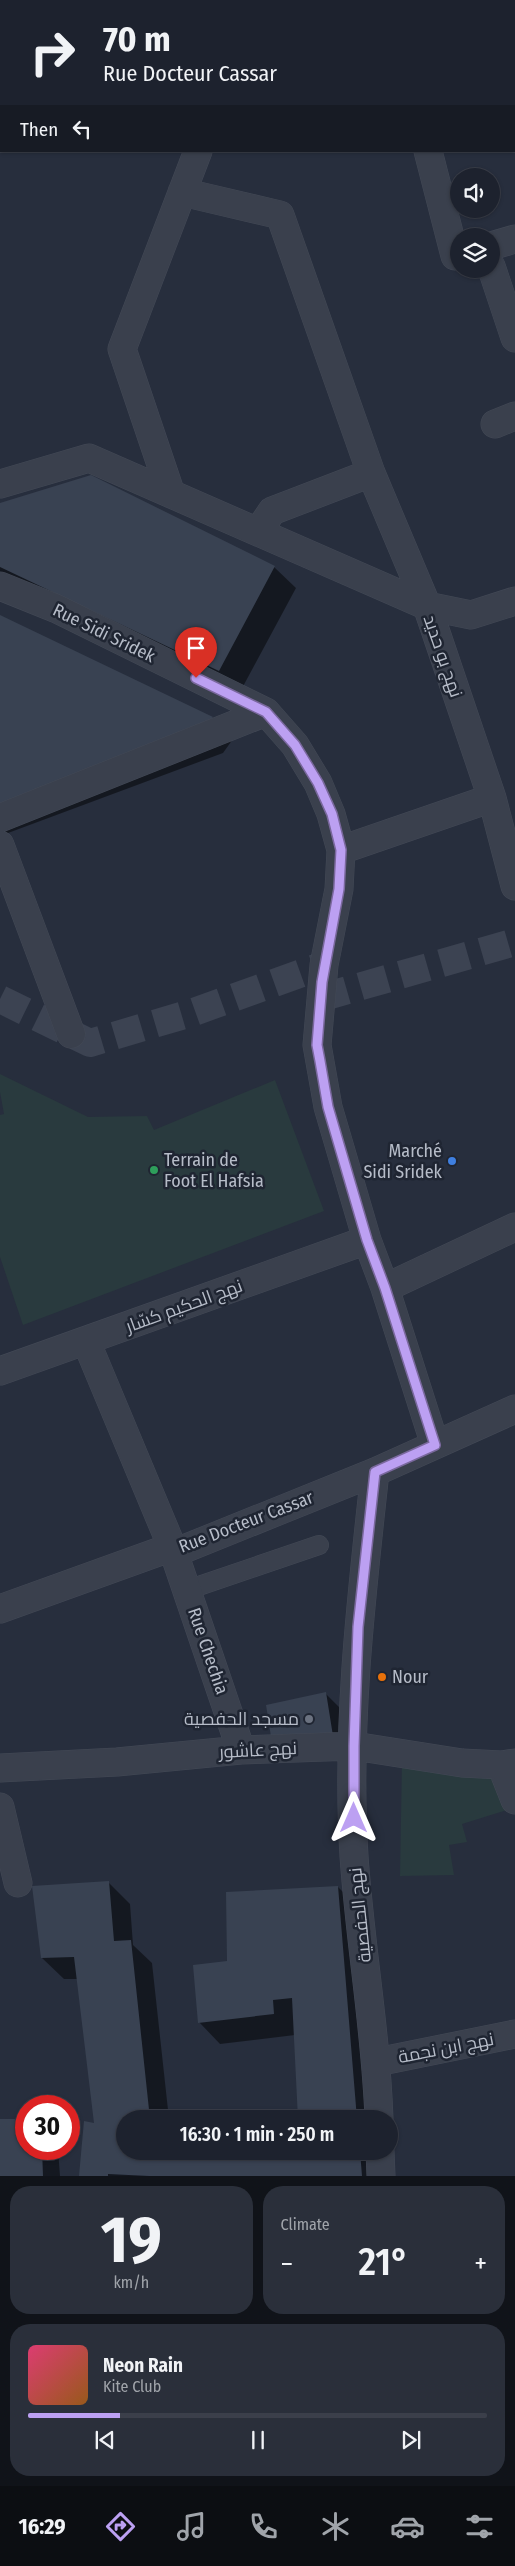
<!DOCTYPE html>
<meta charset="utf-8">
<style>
:root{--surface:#1d222e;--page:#2a2f3a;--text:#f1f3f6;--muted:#a0a4aa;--line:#3b3f4a;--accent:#bca0f2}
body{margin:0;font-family:"Fira Sans Condensed",Cairo,sans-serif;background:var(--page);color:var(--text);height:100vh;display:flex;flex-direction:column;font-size:19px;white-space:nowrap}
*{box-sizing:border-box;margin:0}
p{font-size:16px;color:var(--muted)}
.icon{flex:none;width:28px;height:28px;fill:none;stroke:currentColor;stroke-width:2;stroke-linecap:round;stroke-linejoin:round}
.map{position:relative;height:2176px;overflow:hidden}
.sheet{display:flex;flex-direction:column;gap:10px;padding:10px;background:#101319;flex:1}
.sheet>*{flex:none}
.banner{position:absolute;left:0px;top:0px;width:515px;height:152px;box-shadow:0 1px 4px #0004,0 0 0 1px var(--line);background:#1d222e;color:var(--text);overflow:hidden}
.tools{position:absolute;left:450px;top:168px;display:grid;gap:10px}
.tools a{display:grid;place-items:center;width:50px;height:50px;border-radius:50%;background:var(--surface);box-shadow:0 1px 4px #0004,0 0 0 1px var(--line);font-size:25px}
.speed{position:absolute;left:15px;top:2095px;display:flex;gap:10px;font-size:25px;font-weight:700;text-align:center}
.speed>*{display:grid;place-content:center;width:65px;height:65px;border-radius:50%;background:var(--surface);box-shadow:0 1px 4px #0004,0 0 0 1px var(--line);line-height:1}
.speed .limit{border:8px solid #d22;background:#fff;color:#111}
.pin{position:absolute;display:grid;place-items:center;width:42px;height:42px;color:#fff;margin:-51px -21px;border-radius:50% 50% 50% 0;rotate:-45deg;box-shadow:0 0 5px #0007}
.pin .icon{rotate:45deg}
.me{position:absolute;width:55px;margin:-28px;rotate:0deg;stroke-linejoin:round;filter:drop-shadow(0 0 4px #0008)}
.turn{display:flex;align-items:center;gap:18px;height:105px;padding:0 20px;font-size:22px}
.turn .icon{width:65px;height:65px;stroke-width:2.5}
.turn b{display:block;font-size:35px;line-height:42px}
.then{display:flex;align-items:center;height:48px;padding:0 20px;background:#0003;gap:10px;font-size:19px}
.big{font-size:38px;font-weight:600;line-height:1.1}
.sheet .card{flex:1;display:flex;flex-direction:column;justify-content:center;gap:8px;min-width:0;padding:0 18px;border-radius:20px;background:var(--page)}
.sheet .dial{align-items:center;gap:0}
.dial b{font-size:65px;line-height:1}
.song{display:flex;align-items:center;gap:15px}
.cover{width:60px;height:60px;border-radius:8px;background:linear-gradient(135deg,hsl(340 70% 55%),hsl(30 70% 35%))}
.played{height:5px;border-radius:2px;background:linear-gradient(90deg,var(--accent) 20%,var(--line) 20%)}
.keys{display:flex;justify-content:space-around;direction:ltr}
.heat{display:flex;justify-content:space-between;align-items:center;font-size:28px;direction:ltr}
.sheet .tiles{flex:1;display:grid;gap:10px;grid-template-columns:1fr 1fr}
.card:last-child{grid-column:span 2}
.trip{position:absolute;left:116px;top:2110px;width:282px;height:50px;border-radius:25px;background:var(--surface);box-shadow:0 1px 4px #0004,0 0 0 1px var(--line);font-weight:600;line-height:50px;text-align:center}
.dock{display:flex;height:80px;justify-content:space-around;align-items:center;background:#0c0e12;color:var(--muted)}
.dock .icon{width:35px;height:35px}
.dock .on{color:var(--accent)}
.dock b{font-size:22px;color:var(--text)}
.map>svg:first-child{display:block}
.green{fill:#293a3e}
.shadow{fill:#0007}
.building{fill:#394252}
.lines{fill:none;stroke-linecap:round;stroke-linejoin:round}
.street-tunnel{stroke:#3c4352;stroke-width:28;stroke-dasharray:28 14;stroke-linecap:butt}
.lane-casing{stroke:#434956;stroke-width:20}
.street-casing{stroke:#434956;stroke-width:29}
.lane{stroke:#3a404d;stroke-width:19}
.street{stroke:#3a404d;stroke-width:28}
.route-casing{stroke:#7a689d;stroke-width:12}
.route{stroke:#bca0f2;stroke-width:9}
.shop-dot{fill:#3f7fe0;stroke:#1f2532;stroke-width:2}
.leisure-dot{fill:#2e9e5b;stroke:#1f2532;stroke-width:2}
.food-dot{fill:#e8710a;stroke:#1f2532;stroke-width:2}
.worship-dot{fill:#6b7280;stroke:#1f2532;stroke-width:2}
.labels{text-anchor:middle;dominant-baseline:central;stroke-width:5;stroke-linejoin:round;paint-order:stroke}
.street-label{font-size:18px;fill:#b6bcc8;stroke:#1f2532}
.poi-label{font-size:18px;fill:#b6bcc8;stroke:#1f2532;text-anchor:end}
</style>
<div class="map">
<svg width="515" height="2176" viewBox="0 0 515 2176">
<rect width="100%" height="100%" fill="#272e3d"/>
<path class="green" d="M 0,1074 L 88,1117 L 147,1116 L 154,1130 L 275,1080 L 324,1211 L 23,1325 L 0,1257 L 0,1115 L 4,1114 L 0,1092 Z
M 402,1759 L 494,1768 L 507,1810 L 462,1824 L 467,1842 L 449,1845 L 454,1875 L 400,1876 Z"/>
<path class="shadow" d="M 0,504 L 274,567 L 296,588 L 240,692 L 0,578 Z
M 0,617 L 212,718 L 233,739 L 223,753 L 0,836 Z
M 325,1693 L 339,1707 L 346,1749 L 286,1756 Z
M 109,1883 L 130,1904 L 133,1945 L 152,1963 L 169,2119 L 125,2119 L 125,2151 L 379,2151 L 381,2176 L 80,2176 L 85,2122 L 95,2124 L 78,1979 L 64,1979 L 42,1958 Z
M 338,1887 L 359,1908 L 376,2119 L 299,2119 L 295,2035 L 220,2044 L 199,2022 L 228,1962 Z
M 0,2120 L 26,2120 L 26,2149 L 58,2149 L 60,2176 L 0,2176 Z"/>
<path class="building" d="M 91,475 L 275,566 L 219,671 L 0,567 L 0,503 Z
M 0,615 L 213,717 L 201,732 L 0,807 Z
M 326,1692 L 333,1736 L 272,1743 L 266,1705 Z
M 109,1881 L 114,1941 L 131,1940 L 150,2119 L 125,2119 L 125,2151 L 360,2151 L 362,2176 L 149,2176 L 108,2174 L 108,2176 L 79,2176 L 84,2121 L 94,2123 L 74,1957 L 41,1958 L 32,1886 Z
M 338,1886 L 357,2119 L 298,2119 L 292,1998 L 273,2000 L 274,2014 L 198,2023 L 193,1965 L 227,1961 L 226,1892 Z
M 0,2119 L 26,2119 L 26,2149 L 42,2149 L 43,2176 L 0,2176 Z"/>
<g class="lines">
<path class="street-tunnel" d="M 320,998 L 515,942
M 0,999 L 90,1043 L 191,1013 L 324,965"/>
<defs>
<path id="lane" d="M 187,1590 L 319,1545"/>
<path id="street" d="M 48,0 L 53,1
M 244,1 L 245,0
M 514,20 L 515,19
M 428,151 L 455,256 L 459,255
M 182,192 L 280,215 L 371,473 L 427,606 L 471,615 L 515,601
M 491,246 L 515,239
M 491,266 L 515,338
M 495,424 L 515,416
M 0,484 L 89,458 L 427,606 L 492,798 L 515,886
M 171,494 L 122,349 L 198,151
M 258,532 L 272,511 L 371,473
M 0,586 L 57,609 L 266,712 L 295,745 L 318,783 L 331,814 L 341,850 L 339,889 L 324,965 L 317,1045 L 328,1107 L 367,1240 L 385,1288 L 435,1445
M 0,818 L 266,712
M 0,845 L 71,1034
M 341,850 L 492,798
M 385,1288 L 515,1227
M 86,1341 L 172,1547
M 0,1371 L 367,1240
M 375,1472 C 361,1599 346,1728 354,1856 C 360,1944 376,2031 379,2119
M 174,1553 L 241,1750
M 0,1609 L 172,1547 L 174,1553 L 375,1472 L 515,1409
M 501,1765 L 515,1800
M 0,1768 L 117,1762 L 241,1750 L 354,1746 L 462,1763 L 501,1765 L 515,1763
M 0,1807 L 18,1883
M 377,2062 L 515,2034
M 380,2151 L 381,2176"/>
</defs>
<use href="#lane" class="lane-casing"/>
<use href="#street" class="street-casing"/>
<use href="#lane" class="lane"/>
<use href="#street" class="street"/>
</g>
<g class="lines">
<defs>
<path id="route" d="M 196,678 L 266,712 L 295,745 L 318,783 L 332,814 L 341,850 L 339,889 L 322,982 L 317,1045 L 320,1061 L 328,1107 L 367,1240 L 385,1288 L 435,1445 L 375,1472 L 358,1627 L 354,1746 L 354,1818"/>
</defs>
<use href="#route" class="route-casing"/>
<use href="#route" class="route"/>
</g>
<circle class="shop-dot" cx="452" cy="1161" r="5"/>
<circle class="leisure-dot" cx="154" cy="1170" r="5"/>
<circle class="food-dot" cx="382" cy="1677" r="5"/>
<circle class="worship-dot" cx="309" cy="1719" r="5"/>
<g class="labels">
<g class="street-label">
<text transform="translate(104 633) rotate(26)">Rue Sidi Sridek</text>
<text transform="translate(443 656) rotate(71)">نهج بو حديد</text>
<text transform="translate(184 1306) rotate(-20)">نهج الحكيم كسّار</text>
<text transform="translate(246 1522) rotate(-21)">Rue Docteur Cassar</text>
<text transform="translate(208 1651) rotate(71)">Rue Chechia</text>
<text transform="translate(258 1750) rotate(-3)">نهج عاشور</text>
<text transform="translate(360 1915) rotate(-96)">نهج الحفصية</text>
<text transform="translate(446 2048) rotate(-11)">نهج ابن نجمة</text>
</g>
<g class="poi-label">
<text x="442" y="1151">Marché<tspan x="442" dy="21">Sidi Sridek</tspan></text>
<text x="164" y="1160" text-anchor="start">Terrain de<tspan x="164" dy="21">Foot El Hafsia</tspan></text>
<text x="392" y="1677" text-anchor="start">Nour</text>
<text x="299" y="1719">مسجد الحفصية</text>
</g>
</g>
</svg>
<div class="tools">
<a><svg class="icon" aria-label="sound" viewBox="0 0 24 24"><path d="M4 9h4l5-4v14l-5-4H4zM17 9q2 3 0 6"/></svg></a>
<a><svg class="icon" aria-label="layers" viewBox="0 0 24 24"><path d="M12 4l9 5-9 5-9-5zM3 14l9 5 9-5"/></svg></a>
</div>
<div class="speed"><div class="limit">30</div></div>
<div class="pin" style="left:196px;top:678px;background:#d93025"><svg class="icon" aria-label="arrive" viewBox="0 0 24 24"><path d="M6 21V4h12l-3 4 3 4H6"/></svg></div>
<svg class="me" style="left:354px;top:1818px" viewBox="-20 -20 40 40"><path d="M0-17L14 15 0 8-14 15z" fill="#bca0f2" stroke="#fff" stroke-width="4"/></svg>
<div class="trip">16:30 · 1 min · 250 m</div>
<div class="banner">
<div class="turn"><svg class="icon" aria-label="right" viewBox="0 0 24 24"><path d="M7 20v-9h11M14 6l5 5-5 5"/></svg><div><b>70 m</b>Rue Docteur Cassar</div></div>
<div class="then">Then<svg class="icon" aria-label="left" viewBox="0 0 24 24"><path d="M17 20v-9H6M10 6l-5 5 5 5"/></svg></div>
</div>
</div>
<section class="sheet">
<div class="tiles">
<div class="card dial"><b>19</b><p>km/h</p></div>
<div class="card"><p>Climate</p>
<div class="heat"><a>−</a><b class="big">21°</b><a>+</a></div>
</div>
<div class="card">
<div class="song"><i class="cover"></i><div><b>Neon Rain</b><p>Kite Club</p></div></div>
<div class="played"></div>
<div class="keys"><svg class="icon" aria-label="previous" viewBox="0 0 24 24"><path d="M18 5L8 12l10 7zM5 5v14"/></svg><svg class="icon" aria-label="pause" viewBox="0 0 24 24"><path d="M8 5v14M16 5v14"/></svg><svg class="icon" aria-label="next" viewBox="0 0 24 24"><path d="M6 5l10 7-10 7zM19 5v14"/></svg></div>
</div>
</div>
</section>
<nav class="dock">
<b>16:29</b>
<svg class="icon on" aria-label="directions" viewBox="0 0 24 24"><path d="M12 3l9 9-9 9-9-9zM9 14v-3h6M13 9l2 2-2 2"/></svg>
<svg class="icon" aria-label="music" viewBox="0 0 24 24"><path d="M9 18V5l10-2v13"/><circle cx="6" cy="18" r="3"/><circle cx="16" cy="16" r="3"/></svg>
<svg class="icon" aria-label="phone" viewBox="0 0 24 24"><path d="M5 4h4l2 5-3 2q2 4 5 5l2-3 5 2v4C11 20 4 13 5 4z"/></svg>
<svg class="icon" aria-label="climate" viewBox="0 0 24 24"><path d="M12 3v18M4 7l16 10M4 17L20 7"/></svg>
<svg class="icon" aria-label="car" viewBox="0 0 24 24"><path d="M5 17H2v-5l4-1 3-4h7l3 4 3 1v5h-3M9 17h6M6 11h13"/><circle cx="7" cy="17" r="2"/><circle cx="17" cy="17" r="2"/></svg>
<svg class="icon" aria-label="filters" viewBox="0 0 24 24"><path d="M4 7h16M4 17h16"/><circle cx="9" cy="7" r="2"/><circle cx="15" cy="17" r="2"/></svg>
</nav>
